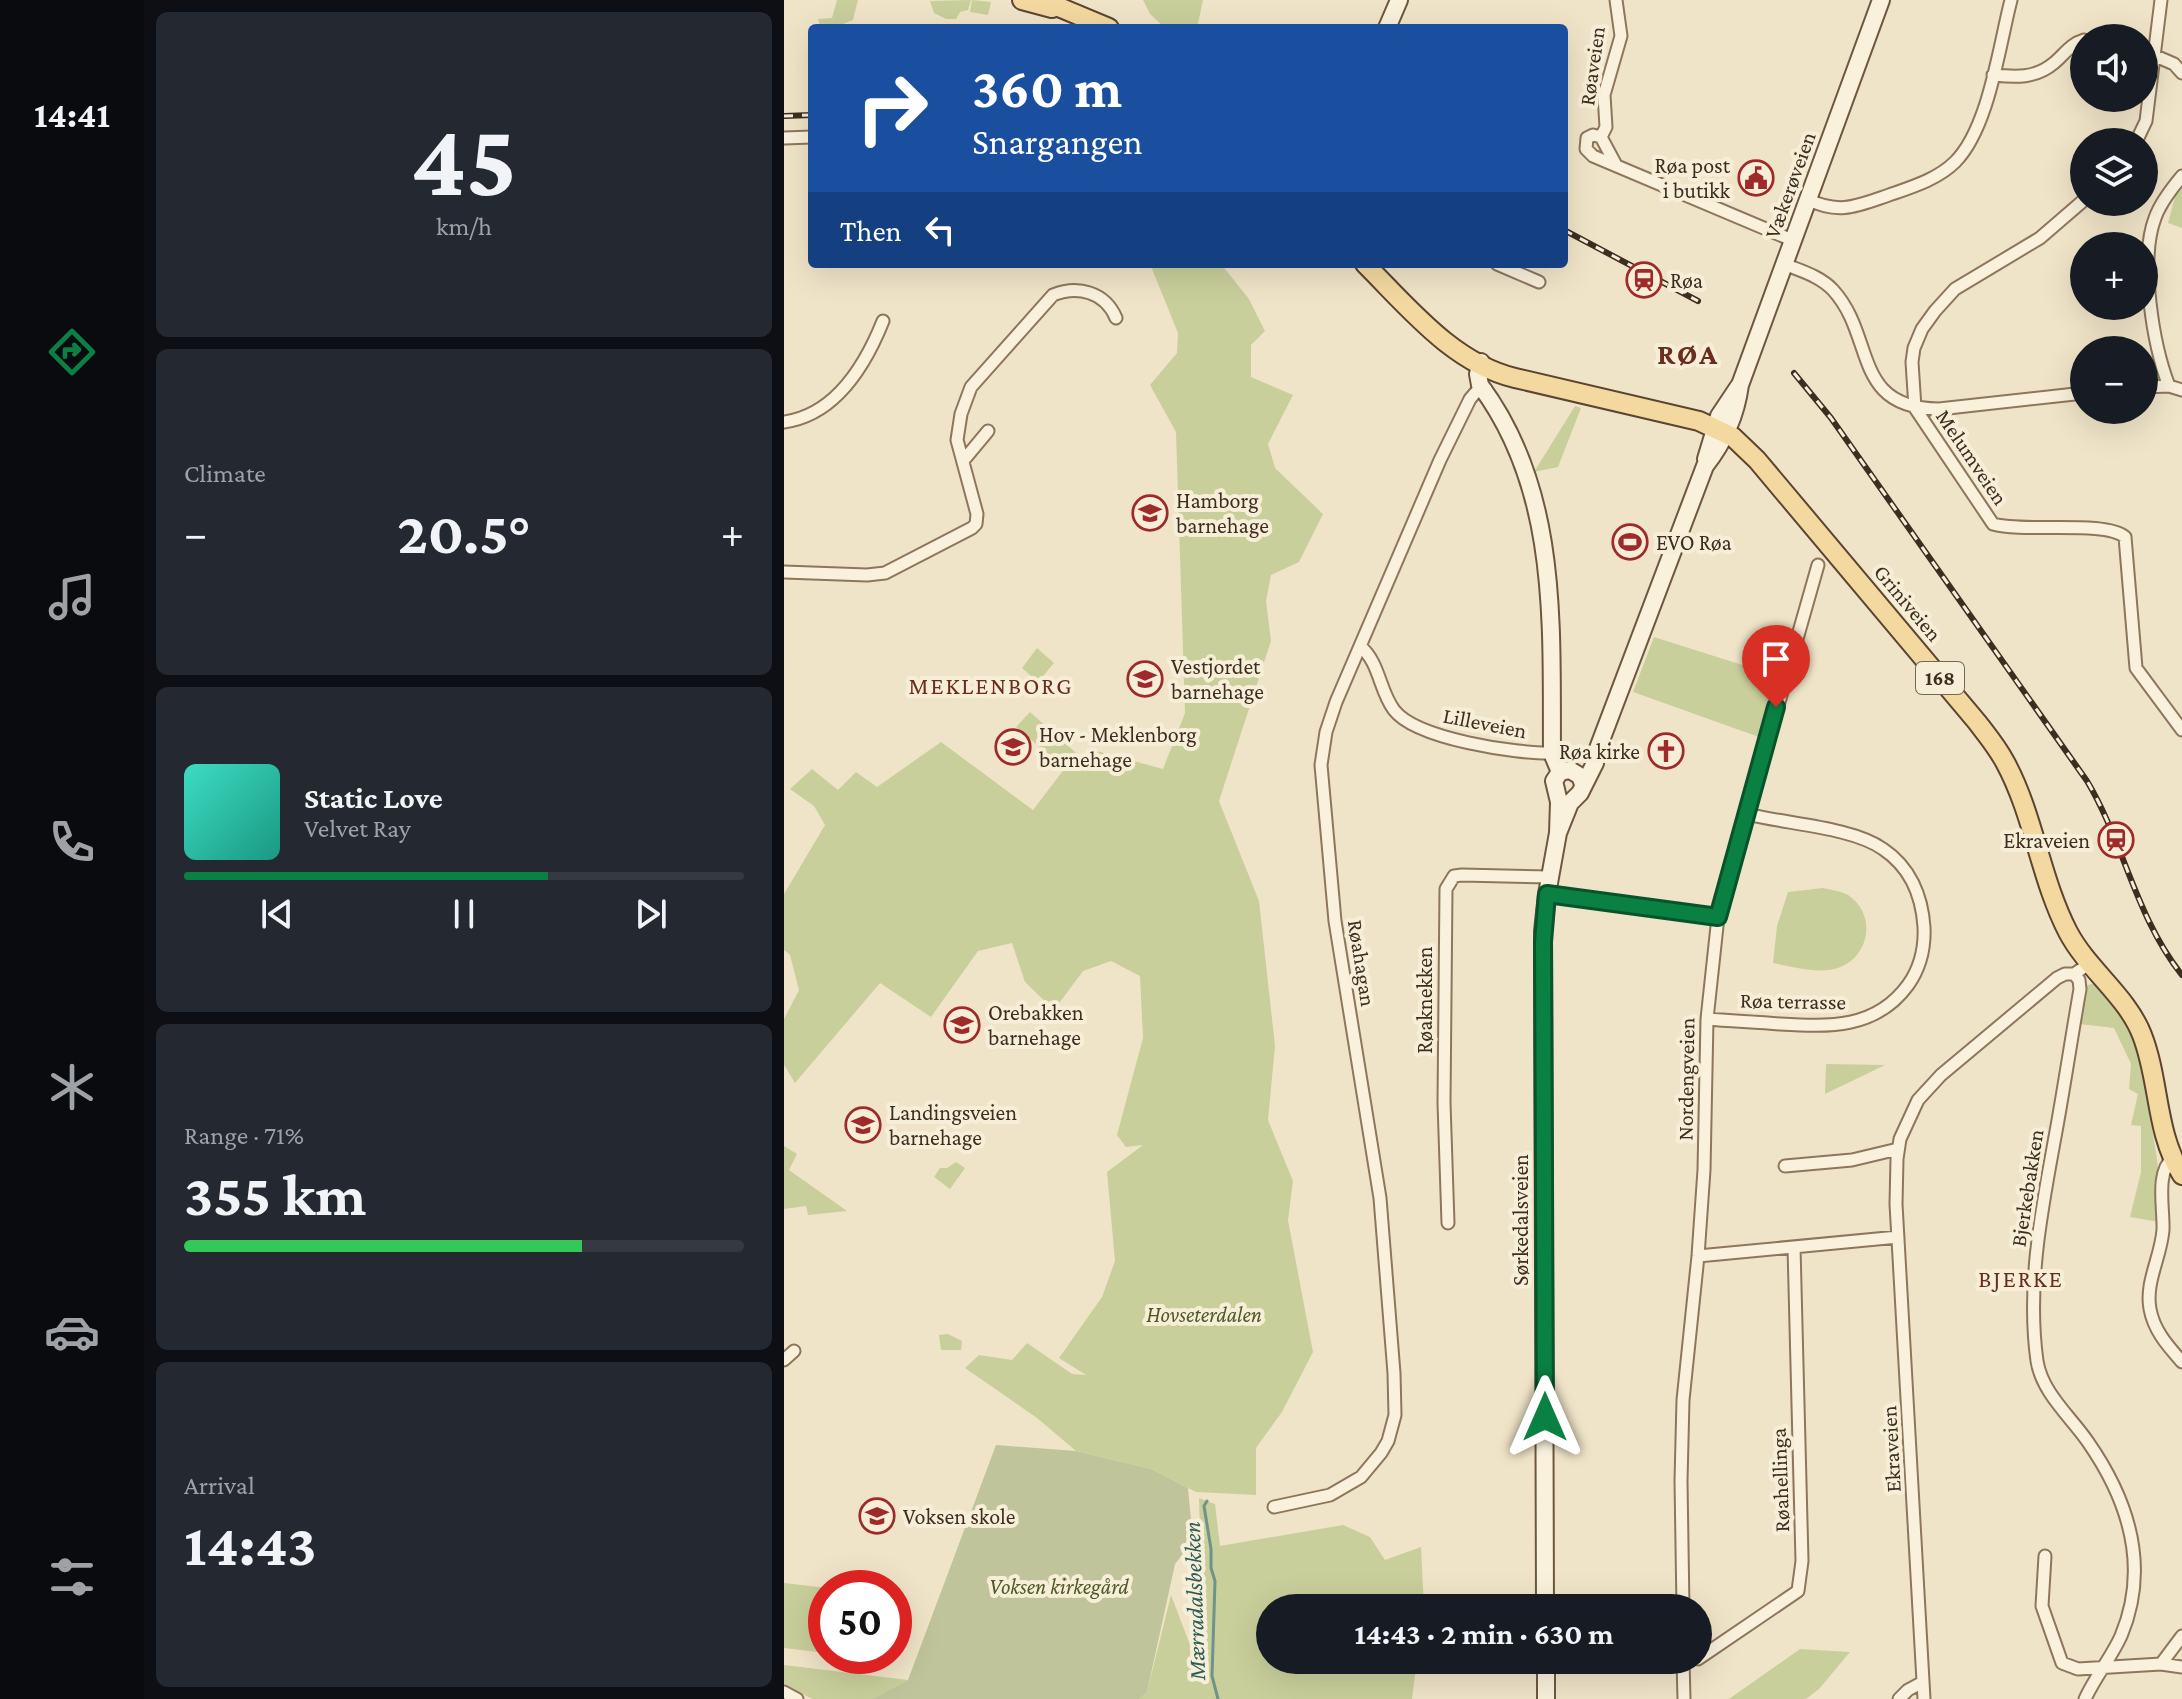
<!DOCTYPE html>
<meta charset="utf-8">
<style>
:root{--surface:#171b24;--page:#242831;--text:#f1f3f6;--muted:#9ea1a6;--line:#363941;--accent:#0b8043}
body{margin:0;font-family:"Crimson Pro",serif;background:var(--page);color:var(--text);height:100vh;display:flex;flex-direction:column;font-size:30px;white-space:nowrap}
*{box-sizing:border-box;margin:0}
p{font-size:26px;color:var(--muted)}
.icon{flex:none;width:44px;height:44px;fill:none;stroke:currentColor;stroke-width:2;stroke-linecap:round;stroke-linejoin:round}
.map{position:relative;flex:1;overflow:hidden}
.side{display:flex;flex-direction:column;gap:12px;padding:12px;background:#0d0f14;width:640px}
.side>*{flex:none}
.guide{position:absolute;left:24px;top:24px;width:760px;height:244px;border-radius:8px;box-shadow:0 8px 32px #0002;background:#1a4fa0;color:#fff;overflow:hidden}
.tools{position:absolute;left:1286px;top:24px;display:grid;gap:16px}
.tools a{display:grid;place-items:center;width:88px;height:88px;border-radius:50%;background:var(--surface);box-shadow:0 8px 32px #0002;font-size:40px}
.speed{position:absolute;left:24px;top:1570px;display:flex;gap:16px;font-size:40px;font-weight:700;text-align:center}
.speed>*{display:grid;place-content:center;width:104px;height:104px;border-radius:50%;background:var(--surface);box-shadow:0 8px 32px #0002;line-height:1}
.speed .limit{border:12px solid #d22;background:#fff;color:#111}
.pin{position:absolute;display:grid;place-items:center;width:68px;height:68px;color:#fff;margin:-82px -34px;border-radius:50% 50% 50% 0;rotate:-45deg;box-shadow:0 0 8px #0007}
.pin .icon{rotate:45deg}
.me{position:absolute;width:88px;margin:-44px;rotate:0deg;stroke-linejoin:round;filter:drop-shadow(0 0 6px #0008)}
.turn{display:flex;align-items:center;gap:28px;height:168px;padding:0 32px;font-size:36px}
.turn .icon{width:104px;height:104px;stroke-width:2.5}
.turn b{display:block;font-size:56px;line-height:68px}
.then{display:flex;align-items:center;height:76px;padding:0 32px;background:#0003;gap:16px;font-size:30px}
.big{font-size:60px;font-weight:700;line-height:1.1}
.side .tile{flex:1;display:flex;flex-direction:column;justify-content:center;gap:12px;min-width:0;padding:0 28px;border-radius:12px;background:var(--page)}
.side .dial{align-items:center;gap:0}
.dial b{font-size:104px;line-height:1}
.song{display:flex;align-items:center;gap:24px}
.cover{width:96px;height:96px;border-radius:12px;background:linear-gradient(135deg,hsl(170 70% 55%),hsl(170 70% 35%))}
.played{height:8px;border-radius:4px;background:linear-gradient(90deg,var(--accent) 65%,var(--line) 65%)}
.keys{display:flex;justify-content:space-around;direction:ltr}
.heat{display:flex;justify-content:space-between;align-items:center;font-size:44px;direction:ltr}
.charge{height:12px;border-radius:6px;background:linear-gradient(90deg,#34c759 71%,var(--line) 0)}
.trip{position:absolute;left:472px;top:1594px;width:456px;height:80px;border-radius:40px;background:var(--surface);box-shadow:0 8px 32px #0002;font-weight:700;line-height:80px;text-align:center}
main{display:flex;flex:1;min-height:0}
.dock{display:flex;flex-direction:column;width:144px;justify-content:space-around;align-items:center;background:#090b0e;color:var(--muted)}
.dock .icon{width:56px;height:56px}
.dock .on{color:var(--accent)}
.dock b{font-size:36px;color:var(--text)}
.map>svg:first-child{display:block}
.green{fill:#c9cf9b}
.cemetery{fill:#bfc49a}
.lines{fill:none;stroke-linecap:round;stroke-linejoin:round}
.stream{stroke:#6f938a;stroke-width:3}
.street-casing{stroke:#8d765c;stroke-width:15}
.secondary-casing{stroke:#6f573f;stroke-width:20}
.primary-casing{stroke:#5b4430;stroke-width:22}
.street{stroke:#faf1dc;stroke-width:11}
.secondary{stroke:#faf1dc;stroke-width:16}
.primary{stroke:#f3d9a0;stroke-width:18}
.rail-casing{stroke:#3d2e20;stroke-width:6}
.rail{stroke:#f7eed8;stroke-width:3;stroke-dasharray:9;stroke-linecap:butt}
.route-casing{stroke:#07532c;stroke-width:20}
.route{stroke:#0b8043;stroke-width:14}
.labels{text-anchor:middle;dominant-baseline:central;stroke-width:8;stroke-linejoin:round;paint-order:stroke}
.shield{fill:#f7eed8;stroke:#756857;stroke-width:2}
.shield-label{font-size:20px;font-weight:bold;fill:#3d2e20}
.street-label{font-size:22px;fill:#3d2e20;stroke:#f7eed8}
.poi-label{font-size:22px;fill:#3d2e20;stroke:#f7eed8;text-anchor:start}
.park-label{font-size:22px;font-style:italic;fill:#4d5a26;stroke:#f7eed8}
.neighbourhood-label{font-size:24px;letter-spacing:2px;fill:#6b2e1e;stroke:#f7eed8}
.water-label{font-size:24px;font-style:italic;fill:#2f5d5a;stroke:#f7eed8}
.district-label{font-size:30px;font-weight:bold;letter-spacing:2px;fill:#6b2e1e;stroke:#f7eed8}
</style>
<main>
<nav class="dock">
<b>14:41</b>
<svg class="icon on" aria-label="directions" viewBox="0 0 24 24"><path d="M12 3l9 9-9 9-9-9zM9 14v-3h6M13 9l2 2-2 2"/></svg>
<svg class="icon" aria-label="music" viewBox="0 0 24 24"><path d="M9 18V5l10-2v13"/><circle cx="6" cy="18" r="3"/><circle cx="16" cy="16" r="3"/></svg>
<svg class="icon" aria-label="phone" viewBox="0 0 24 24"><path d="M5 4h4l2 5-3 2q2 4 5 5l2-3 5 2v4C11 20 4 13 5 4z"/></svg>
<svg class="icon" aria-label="climate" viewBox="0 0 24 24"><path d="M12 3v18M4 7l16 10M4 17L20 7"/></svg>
<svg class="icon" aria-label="car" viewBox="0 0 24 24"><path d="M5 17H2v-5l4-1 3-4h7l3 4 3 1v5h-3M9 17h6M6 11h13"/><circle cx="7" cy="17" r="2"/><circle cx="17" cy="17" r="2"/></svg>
<svg class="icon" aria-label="filters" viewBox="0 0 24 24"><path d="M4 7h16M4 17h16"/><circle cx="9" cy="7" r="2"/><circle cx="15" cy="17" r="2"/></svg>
</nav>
<section class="side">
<div class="tile dial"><b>45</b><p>km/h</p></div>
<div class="tile"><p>Climate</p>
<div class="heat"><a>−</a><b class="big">20.5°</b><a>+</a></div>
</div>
<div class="tile">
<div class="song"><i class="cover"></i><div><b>Static Love</b><p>Velvet Ray</p></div></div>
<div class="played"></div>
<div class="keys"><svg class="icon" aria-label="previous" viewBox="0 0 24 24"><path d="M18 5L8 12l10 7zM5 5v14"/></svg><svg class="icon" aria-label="pause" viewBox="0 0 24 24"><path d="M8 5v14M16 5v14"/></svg><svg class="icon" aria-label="next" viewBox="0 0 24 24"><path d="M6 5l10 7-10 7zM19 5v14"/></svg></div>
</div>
<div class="tile"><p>Range · 71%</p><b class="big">355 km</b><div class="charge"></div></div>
<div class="tile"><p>Arrival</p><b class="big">14:43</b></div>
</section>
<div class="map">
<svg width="1398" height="1699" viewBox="0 0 1398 1699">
<rect width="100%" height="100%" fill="#f0e4c8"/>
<path class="green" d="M 53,0 L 74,0 L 69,20 L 59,24 L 36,26 L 34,19 L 48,18 Z
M 187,0 L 184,10 L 176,12 L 172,19 L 162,19 L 150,13 L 146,1 Z
M 188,0 L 207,2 L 204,15 L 186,12 Z
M 359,0 L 419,0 L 413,28 L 381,28 L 366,14 Z
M 1398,189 L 1398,228 L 1384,223 L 1391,197 Z
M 366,264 L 437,264 L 465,299 L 481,331 L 467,345 L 467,377 L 509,395 L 484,444 L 491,468 L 539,514 L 515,562 L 487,575 L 482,601 L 487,641 L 435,801 L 475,901 L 491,1046 L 484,1120 L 509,1181 L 504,1220 L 529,1352 L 498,1412 L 472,1448 L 472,1495 L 412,1492 L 367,1469 L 292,1451 L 253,1418 L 181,1368 L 195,1355 L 228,1360 L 243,1343 L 288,1374 L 302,1375 L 275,1358 L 318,1297 L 331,1261 L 323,1172 L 359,1145 L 342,1147 L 333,1135 L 359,1038 L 356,976 L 327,961 L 299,971 L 270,1010 L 241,982 L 228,943 L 194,951 L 147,1017 L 96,983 L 11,1083 L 0,1065 L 0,1019 L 15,990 L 6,955 L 0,950 L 0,894 L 41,825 L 30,806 L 6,789 L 28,769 L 54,790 L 72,772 L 93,787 L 157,742 L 249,810 L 281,768 L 232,727 L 246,712 L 299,759 L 309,750 L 379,769 L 401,713 L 392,432 L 366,385 L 393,353 L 394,333 Z
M 791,406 L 797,408 L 774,467 L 750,472 Z
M 870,637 L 993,676 L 975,737 L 849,692 Z
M 253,648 L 270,663 L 254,682 L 238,668 Z
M 1039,888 C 1047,890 1057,891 1064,895 C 1096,916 1084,965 1045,970 C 1026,972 1007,967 989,963 L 993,926 L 1004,892 Z
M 1310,983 L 1345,1023 L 1357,1056 L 1375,1173 L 1375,1222 L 1346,1217 L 1357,1172 L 1357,1126 L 1347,1125 L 1354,1094 L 1345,1089 L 1347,1064 L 1330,1028 L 1295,1024 L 1301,986 Z
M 1042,1064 L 1101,1065 L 1041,1094 Z
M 0,1146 L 13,1154 L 5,1170 L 63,1211 L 24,1215 L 22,1206 L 0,1209 Z
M 172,1162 L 181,1168 L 166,1189 L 150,1177 L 156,1168 L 163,1168 Z
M 164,1334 L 178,1341 L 177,1350 L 157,1350 L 155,1335 Z
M 415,1498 L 431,1504 L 436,1546 L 559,1525 L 586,1537 L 601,1560 L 637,1547 L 640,1608 L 486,1608 L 486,1660 L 633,1660 L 628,1699 L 355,1699 L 363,1692 L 387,1595 L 408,1650 L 419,1643 Z
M 0,1583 L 43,1588 L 42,1653 L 0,1648 Z
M 1016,1649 L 1066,1652 L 1035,1689 L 1022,1699 L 945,1699 Z
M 0,1665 L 124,1680 L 88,1699 L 28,1699 L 0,1684 Z"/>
<path class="cemetery" d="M 212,1445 L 292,1451 L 367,1469 L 404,1488 L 409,1541 L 391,1564 L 363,1692 L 355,1699 L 88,1699 L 124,1680 Z"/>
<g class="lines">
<path class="stream" d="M 423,1501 L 420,1506 L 427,1549 L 427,1568 L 431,1581 L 428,1676 L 434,1699"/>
<defs>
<path id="street" d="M 1360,51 L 1390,64 L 1398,73
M 1209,75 C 1231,77 1251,79 1270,63 C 1280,55 1286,44 1300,40
M 817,137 L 822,127 L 820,95 L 837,36 L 832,0
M 0,138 L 28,137
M 1352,142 L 1362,121 L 1377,0
M 832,165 L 817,137 L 809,135 L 803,138 L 802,149 L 809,156 L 1008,240
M 1023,199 C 1055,215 1073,206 1105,195 C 1128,187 1154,179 1171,162 C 1205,128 1215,46 1227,0
M 1300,200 L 1256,238 L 1171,289 L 1151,311 L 1138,329 L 1130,348 L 1128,362 L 1131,408 L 1209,524 C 1240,533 1321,520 1341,537 L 1352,668 L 1398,730
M 713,264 L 755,282
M 1000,264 C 1017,271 1036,276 1049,290 C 1092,337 1067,408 1155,409 L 1300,393
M 1385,386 C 1369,345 1355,260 1371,218 C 1376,203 1388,188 1398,176
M 1360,387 L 1385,386 L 1398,390
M 0,422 C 51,415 81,366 99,321
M 179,461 L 204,431
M 0,572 L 83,575 L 101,573 L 188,528 L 192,524 L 193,514 L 173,440 L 177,414 L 187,387 L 269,295 C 294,285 321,292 332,318
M 576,646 C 596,663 595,690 610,710 C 632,739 733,754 768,753
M 763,894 L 934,917
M 1290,974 L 1295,980 L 1296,989 C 1288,1035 1281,1081 1273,1126 C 1259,1203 1242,1282 1253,1361 C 1258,1393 1287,1417 1304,1442 C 1345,1501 1366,1567 1337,1636 C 1327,1658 1311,1677 1301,1699
M 923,1019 C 947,1021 972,1022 996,1024 C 1045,1027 1092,1029 1124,985 C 1136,968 1141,948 1140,927 C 1138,896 1126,867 1099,849 C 1068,827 1002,824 963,814
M 1389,1158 C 1371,1172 1380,1209 1379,1230 C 1377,1257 1361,1282 1366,1309 C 1370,1331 1384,1346 1398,1362
M 1001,1166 L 1068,1160 L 1114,1149
M 664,1223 L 660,1103 L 662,889 L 670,876 L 678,875 L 766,877
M 914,1256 L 1114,1237
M 0,1360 L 10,1351
M 490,1507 L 546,1495 L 577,1477 L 597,1453 L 604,1441 L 611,1415 L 610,1373 L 596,1198 L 551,921 L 537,765 L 542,732 L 552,702 L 656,460 L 686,399 L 692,392 L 702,389
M 1261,1556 L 1258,1606 L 1278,1663 L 1294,1669 L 1377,1664 L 1398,1667
M 899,1608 L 897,1481 L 899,1400 L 914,1256 L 920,1170 L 923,1019 L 934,917 L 1034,565
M 914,1659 L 1014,1591 L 1018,1561 L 1010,1247
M 899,1660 L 900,1699
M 1377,1664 L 1398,1636
M 0,1692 L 13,1699
M 1115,1699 L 1124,1690 L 1139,1682
M 1140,1699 L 1112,1204 L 1113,1159 L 1116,1139 L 1134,1100 L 1157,1075 L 1273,978 L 1281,974 L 1290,974 L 1305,964"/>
<path id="secondary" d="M 603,28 L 615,0
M 697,362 L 694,374 L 696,385 C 776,492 767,627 768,753 L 776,772
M 922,459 L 935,416 L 955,386
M 774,833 L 786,803 L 796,793 L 811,763 L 813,751 L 921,466 C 940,442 952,415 956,385 L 1097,0
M 761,1608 L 759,931 L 763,894 L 774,833 L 775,802 L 770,781 L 776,772 L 786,770 L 796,776 L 799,784
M 762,1660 L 762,1699"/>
<path id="primary" d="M 238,0 L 268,8
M 258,0 L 325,28
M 581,264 C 625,308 669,363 731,378 L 915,421 L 949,437 L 973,460 L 1193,722 C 1203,735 1213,747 1221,762 C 1250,815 1256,878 1284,932 C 1304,970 1343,996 1358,1035 C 1376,1081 1371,1132 1398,1175"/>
</defs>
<use href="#street" class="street-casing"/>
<use href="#secondary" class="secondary-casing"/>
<use href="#primary" class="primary-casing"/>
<use href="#street" class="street"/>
<use href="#secondary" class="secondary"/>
<use href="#primary" class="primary"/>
<defs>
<path id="rail" d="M 0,116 L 28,115
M 780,230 L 914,301
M 1010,373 L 1047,418 L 1303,781 C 1340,843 1352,918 1398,975"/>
</defs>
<use href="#rail" class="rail-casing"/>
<use href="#rail" class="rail"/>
</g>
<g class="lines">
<defs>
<path id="route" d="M 761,1417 L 759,942 L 763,894 L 934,917 L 992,707"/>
</defs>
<use href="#route" class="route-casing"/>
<use href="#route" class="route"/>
</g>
<defs>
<symbol id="civic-ring" viewBox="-11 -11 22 22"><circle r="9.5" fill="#f7eed8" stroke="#9e2a2b" stroke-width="1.5"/><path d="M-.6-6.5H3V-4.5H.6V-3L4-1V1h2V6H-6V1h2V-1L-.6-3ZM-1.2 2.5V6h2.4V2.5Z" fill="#9e2a2b"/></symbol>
<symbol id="station-ring" viewBox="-11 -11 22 22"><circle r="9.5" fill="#f7eed8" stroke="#9e2a2b" stroke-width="1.5"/><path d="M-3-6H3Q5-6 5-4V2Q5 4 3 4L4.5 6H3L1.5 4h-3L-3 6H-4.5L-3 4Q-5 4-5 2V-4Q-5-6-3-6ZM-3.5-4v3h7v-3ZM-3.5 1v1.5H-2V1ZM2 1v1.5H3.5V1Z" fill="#9e2a2b"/></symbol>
<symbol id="school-ring" viewBox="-11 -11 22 22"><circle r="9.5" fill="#f7eed8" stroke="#9e2a2b" stroke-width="1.5"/><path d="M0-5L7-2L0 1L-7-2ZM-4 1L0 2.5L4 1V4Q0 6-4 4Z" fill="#9e2a2b"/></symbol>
<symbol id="stadium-ring" viewBox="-11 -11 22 22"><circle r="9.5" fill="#f7eed8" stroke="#9e2a2b" stroke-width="1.5"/><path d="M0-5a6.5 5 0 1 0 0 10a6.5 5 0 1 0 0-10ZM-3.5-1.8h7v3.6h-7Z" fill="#9e2a2b"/></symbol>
<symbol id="church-ring" viewBox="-11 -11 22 22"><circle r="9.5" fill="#f7eed8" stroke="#9e2a2b" stroke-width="1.5"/><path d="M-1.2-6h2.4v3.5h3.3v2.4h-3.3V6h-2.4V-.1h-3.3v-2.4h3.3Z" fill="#9e2a2b"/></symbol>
</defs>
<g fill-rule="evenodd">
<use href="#civic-ring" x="952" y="158" width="40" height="40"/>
<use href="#station-ring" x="840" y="260" width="40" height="40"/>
<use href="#school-ring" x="346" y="493" width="40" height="40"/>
<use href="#stadium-ring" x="826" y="522" width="40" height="40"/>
<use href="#school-ring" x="341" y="659" width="40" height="40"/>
<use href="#school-ring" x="209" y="727" width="40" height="40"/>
<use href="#church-ring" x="862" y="731" width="40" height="40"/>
<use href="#station-ring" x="1312" y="820" width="40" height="40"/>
<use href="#school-ring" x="158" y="1005" width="40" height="40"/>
<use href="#school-ring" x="59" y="1105" width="40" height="40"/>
<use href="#school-ring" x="73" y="1496" width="40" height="40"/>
</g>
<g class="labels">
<rect class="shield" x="1132" y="662" width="48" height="32" rx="6"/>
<g class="shield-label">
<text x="1156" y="678">168</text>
</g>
<g class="street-label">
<text transform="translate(808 66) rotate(-82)">Røaveien</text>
<text transform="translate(1006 185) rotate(-70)">Vækerøveien</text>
<text transform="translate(1188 457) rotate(56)">Melumveien</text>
<text transform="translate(1124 603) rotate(50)">Griniveien</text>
<text transform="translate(701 723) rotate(11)">Lilleveien</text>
<text transform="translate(578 963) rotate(81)">Røahagan</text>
<text transform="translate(640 1000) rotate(-90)">Røaknekken</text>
<text transform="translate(1009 1001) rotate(1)">Røa terrasse</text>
<text transform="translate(902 1079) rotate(-89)">Nordengveien</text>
<text transform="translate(1243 1188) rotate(-81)">Bjerkebakken</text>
<text transform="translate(736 1220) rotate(-90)">Sørkedalsveien</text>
<text transform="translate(1107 1449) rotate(-93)">Ekraveien</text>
<text transform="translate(996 1480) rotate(-92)">Røahellinga</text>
</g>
<g class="poi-label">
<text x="946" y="165" text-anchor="end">Røa post<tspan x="946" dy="25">i butikk</tspan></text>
<text x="886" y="280">Røa</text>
<text x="392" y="500">Hamborg<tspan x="392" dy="25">barnehage</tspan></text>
<text x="872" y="542">EVO Røa</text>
<text x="387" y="666">Vestjordet<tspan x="387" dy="25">barnehage</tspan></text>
<text x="255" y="734">Hov - Meklenborg<tspan x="255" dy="25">barnehage</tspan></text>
<text x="856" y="751" text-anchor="end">Røa kirke</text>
<text x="1306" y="840" text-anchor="end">Ekraveien</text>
<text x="204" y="1012">Orebakken<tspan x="204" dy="25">barnehage</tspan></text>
<text x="105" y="1112">Landingsveien<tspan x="105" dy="25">barnehage</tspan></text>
<text x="119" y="1516">Voksen skole</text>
</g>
<g class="park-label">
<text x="420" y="1314">Hovseterdalen</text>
<text x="275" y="1586">Voksen kirkegård</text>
</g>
<g class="neighbourhood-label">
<text x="207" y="685">MEKLENBORG</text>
<text x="1237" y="1278">BJERKE</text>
</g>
<g class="water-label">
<text transform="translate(410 1601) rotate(-92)">Mærradalsbekken</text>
</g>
<g class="district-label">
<text x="904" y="353">RØA</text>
</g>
</g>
</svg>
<div class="tools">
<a><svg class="icon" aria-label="sound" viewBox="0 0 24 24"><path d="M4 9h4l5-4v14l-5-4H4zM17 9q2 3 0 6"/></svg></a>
<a><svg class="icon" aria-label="layers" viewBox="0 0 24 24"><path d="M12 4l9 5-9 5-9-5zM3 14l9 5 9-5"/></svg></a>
<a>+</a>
<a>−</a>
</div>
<div class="speed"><div class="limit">50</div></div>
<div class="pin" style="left:992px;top:707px;background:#d93025"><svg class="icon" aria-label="arrive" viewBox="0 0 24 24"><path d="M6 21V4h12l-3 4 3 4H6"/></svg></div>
<svg class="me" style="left:761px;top:1417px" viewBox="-20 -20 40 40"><path d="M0-17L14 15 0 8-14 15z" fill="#0b8043" stroke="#fff" stroke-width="4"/></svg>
<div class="trip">14:43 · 2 min · 630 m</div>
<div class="guide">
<div class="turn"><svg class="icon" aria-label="right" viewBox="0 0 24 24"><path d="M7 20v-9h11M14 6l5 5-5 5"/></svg><div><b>360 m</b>Snargangen</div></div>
<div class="then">Then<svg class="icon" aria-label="left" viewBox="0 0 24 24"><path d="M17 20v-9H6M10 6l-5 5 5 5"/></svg></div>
</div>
</div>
</main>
